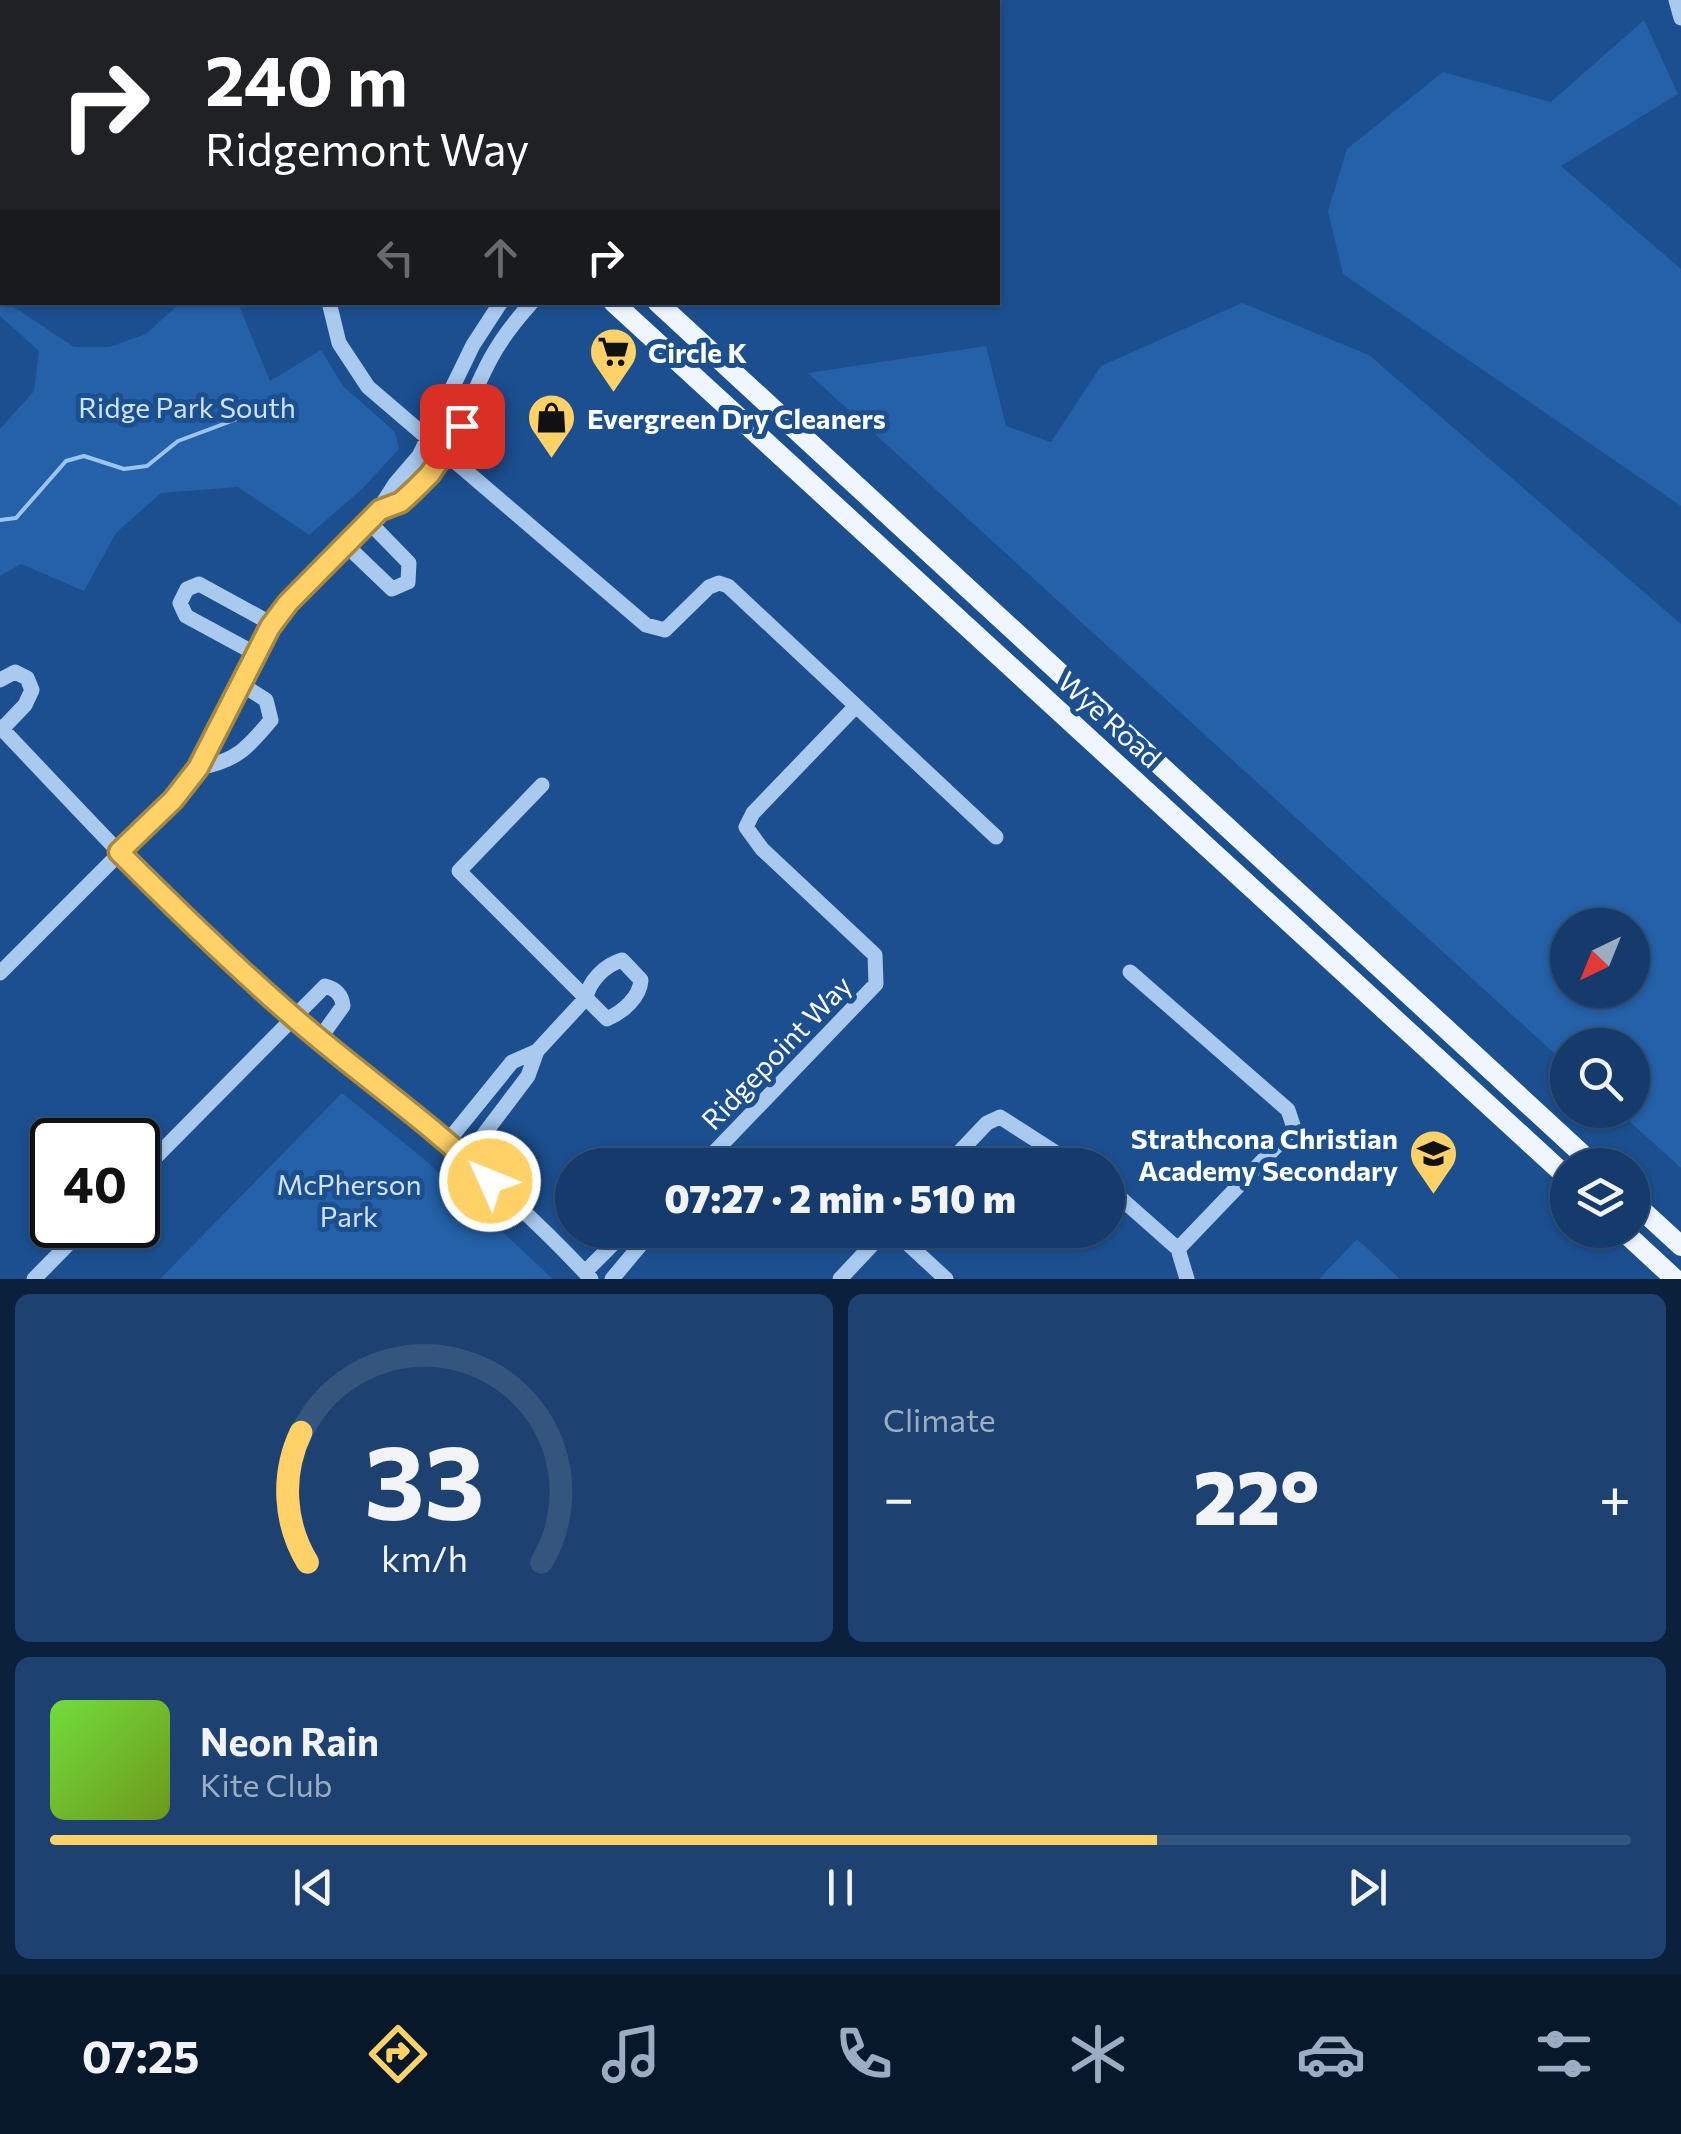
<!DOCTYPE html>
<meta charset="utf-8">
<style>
:root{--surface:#143b6b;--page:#1d4271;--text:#f1f3f6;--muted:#9dadc1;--line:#33557e;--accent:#ffd166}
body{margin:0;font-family:Commissioner,sans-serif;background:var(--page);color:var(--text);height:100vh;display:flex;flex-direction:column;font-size:38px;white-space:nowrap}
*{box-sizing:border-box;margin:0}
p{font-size:32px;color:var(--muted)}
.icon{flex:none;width:55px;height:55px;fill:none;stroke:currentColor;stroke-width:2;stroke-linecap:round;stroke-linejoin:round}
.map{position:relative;height:1279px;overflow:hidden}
.side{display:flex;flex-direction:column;gap:15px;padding:15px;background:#0b203b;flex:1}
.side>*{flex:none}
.banner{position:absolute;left:0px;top:0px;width:1000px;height:305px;box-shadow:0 2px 8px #0004,0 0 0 2px var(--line);background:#202124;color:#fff;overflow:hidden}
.needle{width:65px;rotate:223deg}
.controls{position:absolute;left:1550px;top:908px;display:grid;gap:20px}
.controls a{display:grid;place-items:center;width:100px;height:100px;border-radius:50%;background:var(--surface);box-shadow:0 2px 8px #0004,0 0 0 2px var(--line);font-size:50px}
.speed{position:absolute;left:30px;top:1118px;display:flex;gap:20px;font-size:50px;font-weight:700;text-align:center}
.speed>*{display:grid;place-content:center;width:130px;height:130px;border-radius:50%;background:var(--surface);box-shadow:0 2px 8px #0004,0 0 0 2px var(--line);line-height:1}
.speed .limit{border:5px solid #111;border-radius:15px;background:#fff;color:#111}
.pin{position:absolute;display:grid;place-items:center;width:85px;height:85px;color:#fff;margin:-42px;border-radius:20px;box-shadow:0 5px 15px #0006}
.me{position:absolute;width:110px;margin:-55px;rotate:314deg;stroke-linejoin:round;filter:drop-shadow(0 0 8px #0008)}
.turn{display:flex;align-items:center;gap:35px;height:210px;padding:0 40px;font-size:45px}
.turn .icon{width:130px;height:130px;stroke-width:2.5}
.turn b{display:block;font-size:70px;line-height:85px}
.lanes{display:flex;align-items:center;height:95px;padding:0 40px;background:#0003;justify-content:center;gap:50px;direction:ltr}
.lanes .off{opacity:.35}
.big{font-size:75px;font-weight:800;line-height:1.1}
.side .widget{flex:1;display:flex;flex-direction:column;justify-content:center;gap:15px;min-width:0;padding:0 35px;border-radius:15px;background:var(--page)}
.side .dial{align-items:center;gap:0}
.dial svg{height:260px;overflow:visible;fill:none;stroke:var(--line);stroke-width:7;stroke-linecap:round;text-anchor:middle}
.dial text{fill:var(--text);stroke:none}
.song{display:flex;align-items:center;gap:30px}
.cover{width:120px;height:120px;border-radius:15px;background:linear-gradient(135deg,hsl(100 70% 55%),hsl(80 70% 35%))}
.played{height:10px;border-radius:5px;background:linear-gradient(90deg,var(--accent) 70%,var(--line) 70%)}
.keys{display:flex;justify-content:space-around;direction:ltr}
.heat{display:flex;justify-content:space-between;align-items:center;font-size:55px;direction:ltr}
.side .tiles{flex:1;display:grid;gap:15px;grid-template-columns:1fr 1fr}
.widget:last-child{grid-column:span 2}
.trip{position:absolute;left:555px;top:1148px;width:570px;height:100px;border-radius:50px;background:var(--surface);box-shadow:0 2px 8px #0004,0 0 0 2px var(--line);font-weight:800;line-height:100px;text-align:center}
.tab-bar{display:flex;height:160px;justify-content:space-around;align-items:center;background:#08182b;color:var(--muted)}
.tab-bar .icon{width:70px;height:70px}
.tab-bar .current{color:var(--accent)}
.tab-bar b{font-size:45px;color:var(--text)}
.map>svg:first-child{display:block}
.green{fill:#2461a8;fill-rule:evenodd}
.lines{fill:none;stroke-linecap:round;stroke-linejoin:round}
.stream{stroke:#9cc4f0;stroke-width:4}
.minor{stroke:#a9c9ee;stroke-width:15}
.major{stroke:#f0f6ff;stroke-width:20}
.route-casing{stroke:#a68842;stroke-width:25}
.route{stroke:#ffd166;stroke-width:18}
.labels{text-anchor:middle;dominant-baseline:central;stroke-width:10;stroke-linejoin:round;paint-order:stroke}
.poi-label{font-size:28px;font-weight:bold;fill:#fff;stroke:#1b4f8f;text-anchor:start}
.park-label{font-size:28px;fill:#cfe3fa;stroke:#1b4f8f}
.street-label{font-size:28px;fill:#fff;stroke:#1b4f8f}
</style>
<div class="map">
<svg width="1681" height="1279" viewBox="0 0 1681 1279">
<rect width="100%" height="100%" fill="#1b4f8f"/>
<path class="green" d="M 1644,20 L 1678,94 L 1561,166 L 1681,269 L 1681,506 L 1343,274 L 1328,211 L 1347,149 L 1443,72 L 1551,102 Z
M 0,297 L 2,302 L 8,303 L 74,347 L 109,347 L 146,334 L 180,303 L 238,303 L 270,381 L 321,350 L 343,386 L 395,432 L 399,449 L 362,489 L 309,535 L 238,487 L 161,493 L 116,533 L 84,591 L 21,564 L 0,576 L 0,429 L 34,391 L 39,351 L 0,316 Z
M 1242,303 L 1369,355 L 1681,624 L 1681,1168 L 1617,1110 L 1632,1110 L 1632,1045 L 1568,1045 L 1567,1065 L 808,373 L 986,346 L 1006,426 L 1051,442 L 1101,366 ZM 1632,925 L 1632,990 L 1568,990 L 1568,925 Z
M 342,1093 L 424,1159 L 553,1279 L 160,1279 Z
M 1357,1239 L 1400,1279 L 1319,1279 Z"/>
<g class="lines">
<path class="stream" d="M 0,520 L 16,518 L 66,461 L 84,456 L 124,469 L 147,466 L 178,441 L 237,419"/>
<path class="minor" d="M 75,0 L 78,2
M 1676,0 L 1681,18
M 802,2 L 805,0
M 0,174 L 2,176
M 329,302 L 339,343 L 368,387 L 646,625 L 665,630 L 709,587 L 719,583 L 728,586 L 996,837
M 380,509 C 447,488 461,412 491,358 C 502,337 516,320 532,302
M 346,545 L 392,589 L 408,582 L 409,563 L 370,523
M 256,654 L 186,616 L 180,603 L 187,589 L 199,584 L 272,624
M 0,680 L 15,672 L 27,678 L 32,690 L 25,705 L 2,729
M 0,727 C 95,826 187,929 293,1017 C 395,1102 501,1181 591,1279
M 198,768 C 236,761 247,749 271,720 L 266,700 L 241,684
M 1130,972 L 1288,1110 L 1294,1128 L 1178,1249
M 0,973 L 173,800 L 198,768 L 270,627 L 306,582 L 370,523 L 395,484 L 419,456 L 473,345 L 501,302
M 448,1141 L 512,1062 L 537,1051 L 586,998 C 589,981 605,965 622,960 L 641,980 C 640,997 623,1012 607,1019 L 459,871 L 542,785
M 466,1158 L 528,1076 L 537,1051
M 702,1165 L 876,984 L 875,955 L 762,849 L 746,827 L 753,813 L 855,707
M 947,1165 L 987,1123 L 1000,1117 L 1075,1165
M 138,1175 L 325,986 C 336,989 342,995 343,1006 L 320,1038
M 1108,1187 L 1178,1249 L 1187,1279
M 893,1230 L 946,1279
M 585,1272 L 627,1230
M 34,1279 L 87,1225
M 612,1279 L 653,1230
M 840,1279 L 886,1230"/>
<path class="major" d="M 284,0 L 287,2
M 327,0 L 330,2
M 613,302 L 1568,1178
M 657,302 L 1594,1165
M 1632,1201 L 1681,1246
M 1622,1230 L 1675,1279"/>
</g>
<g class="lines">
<defs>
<path id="route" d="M 462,426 L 430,474 L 414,490 L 401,502 L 380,510 L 288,603 L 270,627 L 198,768 L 173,800 L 119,852 C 175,908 231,963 291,1015 C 356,1072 427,1120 490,1181"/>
</defs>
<use href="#route" class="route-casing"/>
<use href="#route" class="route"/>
</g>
<defs>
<symbol id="supermarket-pin" viewBox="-11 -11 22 30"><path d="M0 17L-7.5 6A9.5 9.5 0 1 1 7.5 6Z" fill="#ffd166" stroke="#1b4f8f"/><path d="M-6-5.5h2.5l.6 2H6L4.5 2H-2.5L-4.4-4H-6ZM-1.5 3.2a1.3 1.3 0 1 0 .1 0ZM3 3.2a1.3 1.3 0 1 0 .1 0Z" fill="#111"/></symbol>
<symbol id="shop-pin" viewBox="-11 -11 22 30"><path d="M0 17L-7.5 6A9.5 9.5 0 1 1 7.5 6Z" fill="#ffd166" stroke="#1b4f8f"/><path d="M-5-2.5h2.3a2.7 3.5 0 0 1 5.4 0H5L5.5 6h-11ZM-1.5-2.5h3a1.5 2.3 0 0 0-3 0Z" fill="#111"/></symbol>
<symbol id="school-pin" viewBox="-11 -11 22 30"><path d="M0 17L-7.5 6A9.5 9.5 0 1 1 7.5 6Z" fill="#ffd166" stroke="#1b4f8f"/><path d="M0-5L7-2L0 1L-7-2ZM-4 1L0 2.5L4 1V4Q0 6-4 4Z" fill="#111"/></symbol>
</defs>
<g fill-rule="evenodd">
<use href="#supermarket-pin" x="586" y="324" width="55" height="75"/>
<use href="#shop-pin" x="524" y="390" width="55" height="75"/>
<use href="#school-pin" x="1406" y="1126" width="55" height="75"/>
</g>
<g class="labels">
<g class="poi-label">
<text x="648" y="352">Circle K</text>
<text x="587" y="418">Evergreen Dry Cleaners</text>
<text x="1398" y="1138" text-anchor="end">Strathcona Christian<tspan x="1398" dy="32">Academy Secondary</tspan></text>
</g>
<g class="park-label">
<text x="187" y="407">Ridge Park South</text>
<text x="349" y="1184">McPherson<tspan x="349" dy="32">Park</tspan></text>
</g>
<g class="street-label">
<text transform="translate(1110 719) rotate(42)">Wye Road</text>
<text transform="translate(776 1052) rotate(-46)">Ridgepoint Way</text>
</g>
</g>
</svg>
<div class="controls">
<a><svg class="needle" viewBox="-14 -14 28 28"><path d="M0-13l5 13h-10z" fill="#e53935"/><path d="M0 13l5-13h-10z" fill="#9dadc1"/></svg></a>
<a><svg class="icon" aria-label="search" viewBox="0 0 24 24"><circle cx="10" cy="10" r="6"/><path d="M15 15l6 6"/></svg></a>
<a><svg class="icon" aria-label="layers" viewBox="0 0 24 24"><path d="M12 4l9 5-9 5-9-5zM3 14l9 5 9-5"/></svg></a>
</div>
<div class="speed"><div class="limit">40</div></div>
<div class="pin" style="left:462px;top:426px;background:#d93025"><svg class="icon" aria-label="arrive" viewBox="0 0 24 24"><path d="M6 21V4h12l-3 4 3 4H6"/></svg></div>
<svg class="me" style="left:490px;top:1181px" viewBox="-20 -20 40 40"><circle r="17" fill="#ffd166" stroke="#fff" stroke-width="3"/><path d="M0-11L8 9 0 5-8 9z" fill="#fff"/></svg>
<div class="trip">07:27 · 2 min · 510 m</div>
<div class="banner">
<div class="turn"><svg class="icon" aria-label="right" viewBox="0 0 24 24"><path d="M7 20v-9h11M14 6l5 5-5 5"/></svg><div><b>240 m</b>Ridgemont Way</div></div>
<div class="lanes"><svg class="icon off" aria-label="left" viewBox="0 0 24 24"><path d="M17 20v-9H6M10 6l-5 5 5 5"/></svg><svg class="icon off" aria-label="ahead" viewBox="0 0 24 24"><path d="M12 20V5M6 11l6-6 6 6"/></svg><svg class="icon" aria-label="right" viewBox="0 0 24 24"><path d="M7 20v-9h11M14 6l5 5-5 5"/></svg></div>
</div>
</div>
<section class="side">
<div class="tiles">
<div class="widget dial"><svg viewBox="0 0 100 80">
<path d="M14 69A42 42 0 1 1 86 69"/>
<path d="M14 69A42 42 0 0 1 12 29" stroke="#ffd166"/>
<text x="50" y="56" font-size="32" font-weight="700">33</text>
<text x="50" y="72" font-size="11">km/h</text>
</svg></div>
<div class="widget"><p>Climate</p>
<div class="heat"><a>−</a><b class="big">22°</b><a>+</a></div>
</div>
<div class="widget">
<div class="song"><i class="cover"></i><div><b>Neon Rain</b><p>Kite Club</p></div></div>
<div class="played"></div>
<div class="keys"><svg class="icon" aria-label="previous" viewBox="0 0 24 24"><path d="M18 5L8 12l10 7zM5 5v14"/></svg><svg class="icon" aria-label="pause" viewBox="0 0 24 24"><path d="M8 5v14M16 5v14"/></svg><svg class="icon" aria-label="next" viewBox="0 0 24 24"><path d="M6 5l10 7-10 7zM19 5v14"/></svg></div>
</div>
</div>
</section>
<nav class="tab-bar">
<b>07:25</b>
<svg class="icon current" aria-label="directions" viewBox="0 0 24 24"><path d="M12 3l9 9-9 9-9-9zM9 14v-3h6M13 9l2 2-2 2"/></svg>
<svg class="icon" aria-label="music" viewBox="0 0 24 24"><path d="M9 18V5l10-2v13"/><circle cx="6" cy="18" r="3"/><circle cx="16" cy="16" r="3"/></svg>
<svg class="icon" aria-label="phone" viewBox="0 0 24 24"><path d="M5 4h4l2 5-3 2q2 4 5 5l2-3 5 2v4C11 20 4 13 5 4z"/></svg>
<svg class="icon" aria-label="climate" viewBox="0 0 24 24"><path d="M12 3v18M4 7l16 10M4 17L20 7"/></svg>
<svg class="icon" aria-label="car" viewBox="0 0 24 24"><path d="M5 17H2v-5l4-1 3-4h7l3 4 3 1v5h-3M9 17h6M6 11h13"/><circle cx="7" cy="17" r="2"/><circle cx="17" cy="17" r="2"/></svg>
<svg class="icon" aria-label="filters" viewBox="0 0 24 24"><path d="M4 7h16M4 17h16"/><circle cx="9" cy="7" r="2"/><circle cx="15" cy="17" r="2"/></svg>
</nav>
